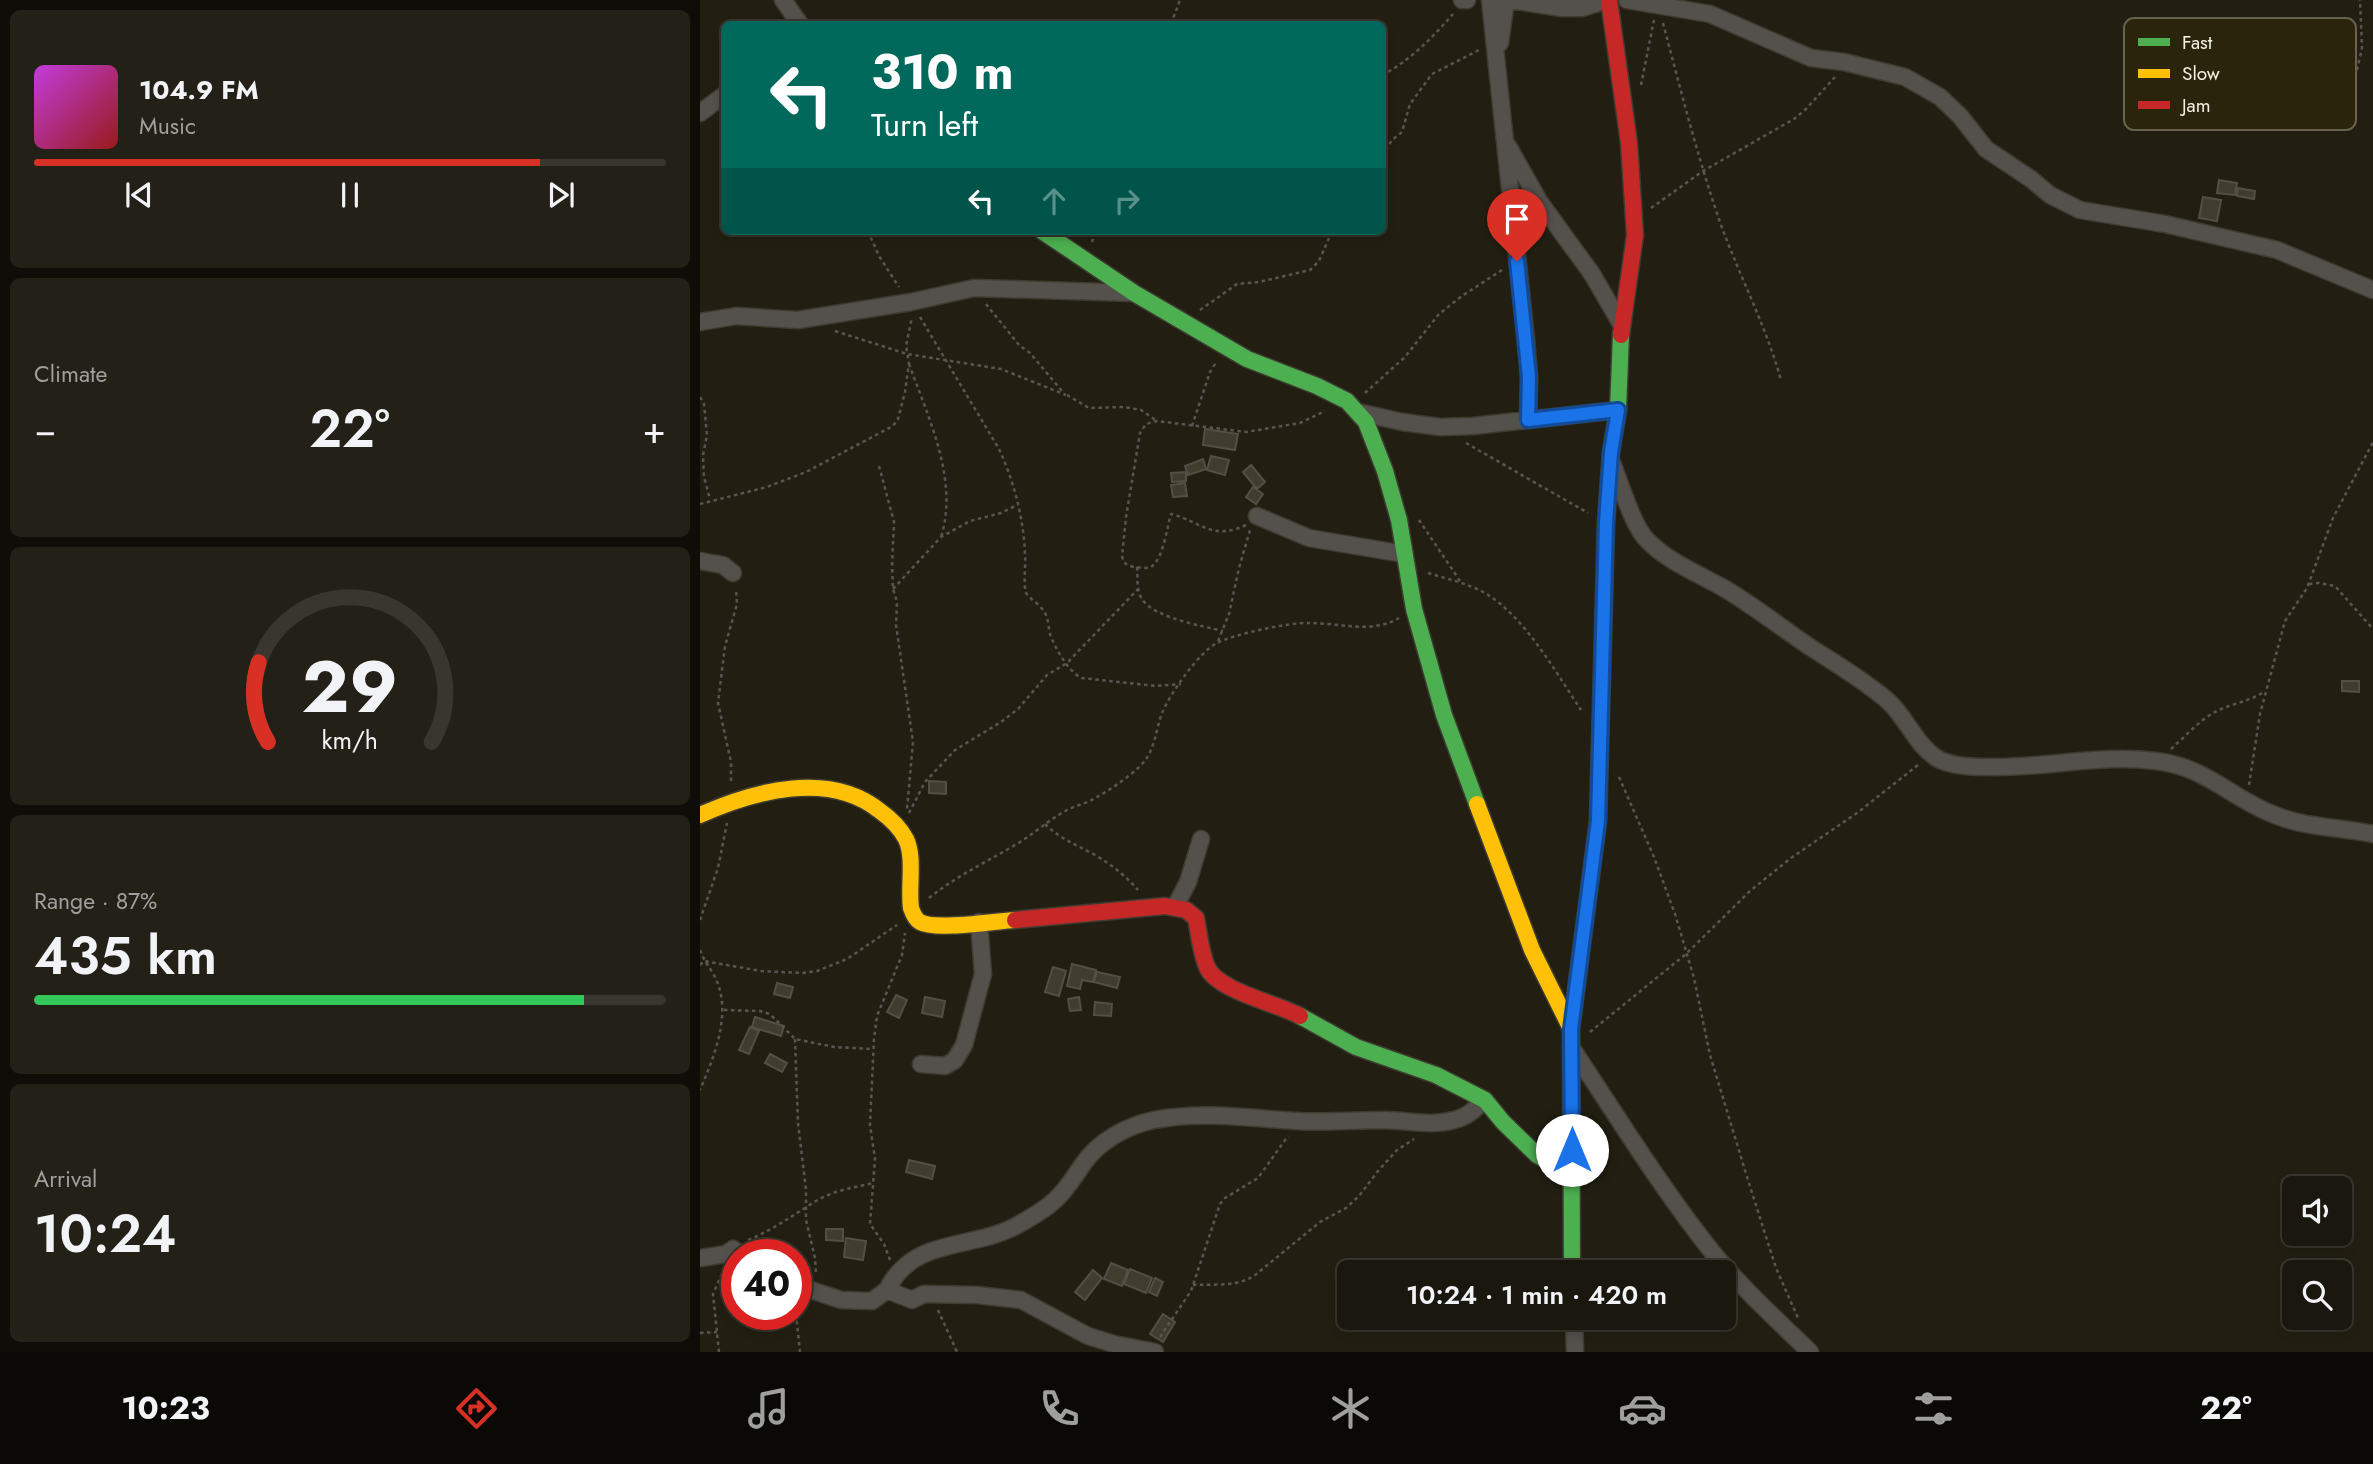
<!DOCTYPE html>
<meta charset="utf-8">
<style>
:root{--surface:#1a170e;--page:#232017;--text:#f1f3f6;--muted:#9f9f9e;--line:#38362e;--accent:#d93025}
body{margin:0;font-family:Jost,sans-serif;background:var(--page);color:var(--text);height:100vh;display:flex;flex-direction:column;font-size:26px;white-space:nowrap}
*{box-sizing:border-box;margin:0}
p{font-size:23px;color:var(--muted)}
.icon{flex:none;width:38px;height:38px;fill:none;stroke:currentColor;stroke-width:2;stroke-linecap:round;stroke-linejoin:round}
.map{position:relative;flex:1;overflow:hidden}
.panel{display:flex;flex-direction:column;gap:10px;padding:10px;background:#0e0d08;width:700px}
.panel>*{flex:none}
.guide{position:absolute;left:21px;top:21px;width:665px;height:214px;border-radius:10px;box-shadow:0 4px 10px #0003,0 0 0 2px var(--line);background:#00695c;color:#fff;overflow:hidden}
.buttons{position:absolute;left:1582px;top:1176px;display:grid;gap:14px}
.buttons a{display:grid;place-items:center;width:70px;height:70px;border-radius:10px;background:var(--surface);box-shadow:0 4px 10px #0003,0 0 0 2px var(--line);font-size:35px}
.speed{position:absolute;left:21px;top:1239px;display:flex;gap:14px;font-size:35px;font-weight:700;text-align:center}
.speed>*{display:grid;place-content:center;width:91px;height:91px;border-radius:50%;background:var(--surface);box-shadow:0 4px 10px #0003,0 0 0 2px var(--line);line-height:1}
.speed .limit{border:10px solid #d22;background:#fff;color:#111}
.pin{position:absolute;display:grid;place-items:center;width:60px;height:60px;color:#fff;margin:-72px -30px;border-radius:50% 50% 50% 0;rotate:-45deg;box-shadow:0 0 7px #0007}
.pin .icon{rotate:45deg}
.me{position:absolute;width:77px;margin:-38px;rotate:0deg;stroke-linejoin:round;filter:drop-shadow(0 0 5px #0008)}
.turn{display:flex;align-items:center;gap:24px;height:147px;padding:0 35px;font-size:32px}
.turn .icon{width:91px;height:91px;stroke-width:2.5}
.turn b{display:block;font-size:49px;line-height:60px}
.lanes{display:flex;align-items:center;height:66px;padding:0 35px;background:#0003;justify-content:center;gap:35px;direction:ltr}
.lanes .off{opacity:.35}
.big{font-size:52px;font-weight:600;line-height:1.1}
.panel .widget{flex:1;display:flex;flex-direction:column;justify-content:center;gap:10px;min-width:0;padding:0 24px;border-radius:10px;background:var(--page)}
.panel .dial{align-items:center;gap:0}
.dial svg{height:182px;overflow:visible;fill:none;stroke:var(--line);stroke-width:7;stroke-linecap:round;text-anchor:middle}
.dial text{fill:var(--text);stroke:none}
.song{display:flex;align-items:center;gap:21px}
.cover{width:84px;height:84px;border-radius:10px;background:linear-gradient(135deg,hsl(290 70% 55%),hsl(0 70% 35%))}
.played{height:7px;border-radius:4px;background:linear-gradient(90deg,var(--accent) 80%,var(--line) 80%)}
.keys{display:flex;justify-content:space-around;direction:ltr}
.heat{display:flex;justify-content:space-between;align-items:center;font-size:38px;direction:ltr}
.charge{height:10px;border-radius:5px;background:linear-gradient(90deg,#34c759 87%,var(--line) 0)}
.trip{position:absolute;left:637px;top:1260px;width:399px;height:70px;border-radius:10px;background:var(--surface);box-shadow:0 4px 10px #0003,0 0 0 2px var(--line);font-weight:600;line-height:70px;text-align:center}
.tabs{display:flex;height:112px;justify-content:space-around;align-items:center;background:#0a0906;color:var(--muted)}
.tabs .icon{width:49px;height:49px}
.tabs .selected{color:var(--accent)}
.tabs b{font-size:32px;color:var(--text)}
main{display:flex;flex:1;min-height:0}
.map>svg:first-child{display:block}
.building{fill:#403c2e;stroke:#524f44;stroke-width:2}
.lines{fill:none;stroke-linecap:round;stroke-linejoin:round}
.street-casing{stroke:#3e3c31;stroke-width:19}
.fast-casing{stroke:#3e3c31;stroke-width:19}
.slow-casing{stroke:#3e3c31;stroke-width:19}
.jam-casing{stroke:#3e3c31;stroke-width:19}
.path{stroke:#595651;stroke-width:2.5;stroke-dasharray:3.5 3.5;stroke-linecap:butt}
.street{stroke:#54514d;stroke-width:16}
.fast{stroke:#4caf50;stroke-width:16}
.slow{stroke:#ffc107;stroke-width:16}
.jam{stroke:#c62828;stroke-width:16}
.route-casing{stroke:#114b97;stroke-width:18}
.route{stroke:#1a73e8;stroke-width:12}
.key{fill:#29240b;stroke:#66624c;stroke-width:2}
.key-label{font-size:19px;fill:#f4f1e2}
</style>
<main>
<section class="panel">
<div class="widget">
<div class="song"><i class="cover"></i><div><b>104.9 FM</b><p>Music</p></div></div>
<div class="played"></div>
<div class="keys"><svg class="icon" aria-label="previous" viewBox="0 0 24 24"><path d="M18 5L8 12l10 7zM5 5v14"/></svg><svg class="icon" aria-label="pause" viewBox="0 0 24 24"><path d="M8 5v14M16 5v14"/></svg><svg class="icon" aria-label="next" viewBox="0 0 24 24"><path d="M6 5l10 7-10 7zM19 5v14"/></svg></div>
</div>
<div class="widget"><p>Climate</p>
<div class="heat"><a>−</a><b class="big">22°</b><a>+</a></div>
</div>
<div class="widget dial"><svg viewBox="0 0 100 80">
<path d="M14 69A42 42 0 1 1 86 69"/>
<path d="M14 69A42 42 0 0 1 10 34" stroke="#d93025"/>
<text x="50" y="56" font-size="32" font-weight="700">29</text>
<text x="50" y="72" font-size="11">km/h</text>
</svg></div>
<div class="widget"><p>Range · 87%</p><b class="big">435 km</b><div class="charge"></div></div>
<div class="widget"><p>Arrival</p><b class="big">10:24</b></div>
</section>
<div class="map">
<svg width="1673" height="1352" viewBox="0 0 1673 1352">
<rect width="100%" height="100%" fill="#221f12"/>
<path class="building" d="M 1519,180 L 1537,183 L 1535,195 L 1517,193 Z
M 1538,188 L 1555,191 L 1554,199 L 1537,196 Z
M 1503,197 L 1521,200 L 1517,221 L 1499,218 Z
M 505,429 L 538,434 L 535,450 L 503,445 Z
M 511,456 L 529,460 L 525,475 L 507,470 Z
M 503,459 L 506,469 L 488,475 L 485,466 Z
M 551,465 L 565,482 L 557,489 L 543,472 Z
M 486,472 L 486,481 L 472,482 L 471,473 Z
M 485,483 L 487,496 L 473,497 L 471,485 Z
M 553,487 L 563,494 L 556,504 L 546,497 Z
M 1642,681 L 1659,681 L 1659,692 L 1642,691 Z
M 229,781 L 246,782 L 246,794 L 229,793 Z
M 372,964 L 396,970 L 393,982 L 382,980 L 380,989 L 367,986 Z
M 353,967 L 366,971 L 359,996 L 345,992 Z
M 397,972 L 420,977 L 417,988 L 394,982 Z
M 77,983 L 93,987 L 90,998 L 74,994 Z
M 196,995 L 207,1000 L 199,1018 L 187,1012 Z
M 225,997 L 245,1001 L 242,1017 L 222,1013 Z
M 379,997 L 381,1010 L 370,1011 L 368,999 Z
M 395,1002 L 412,1004 L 411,1016 L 394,1015 Z
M 55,1017 L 84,1026 L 81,1036 L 52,1027 Z
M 50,1027 L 59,1031 L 49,1054 L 39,1050 Z
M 70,1054 L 87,1063 L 82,1072 L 65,1063 Z
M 209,1160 L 235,1166 L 232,1179 L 206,1172 Z
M 126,1229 L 143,1229 L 143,1241 L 126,1240 Z
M 146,1238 L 166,1241 L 163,1260 L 144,1257 Z
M 411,1263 L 428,1270 L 422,1286 L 404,1279 Z
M 430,1269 L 452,1278 L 446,1293 L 424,1284 Z
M 393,1270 L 402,1278 L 385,1300 L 375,1292 Z
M 455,1278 L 463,1282 L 457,1296 L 449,1292 Z
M 463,1314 L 475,1322 L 463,1342 L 450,1334 Z"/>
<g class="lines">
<defs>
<path id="street" d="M 83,0 L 100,24
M 762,0 L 767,0
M 790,0 L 826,340 L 829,377 L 828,420
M 810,0 L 862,8 L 882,8 L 907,0
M 927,0 L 1010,14 L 1111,58 L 1144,62 L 1205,77 L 1240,97 L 1260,116 L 1286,149 L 1331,179 L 1350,195 L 1380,210 L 1465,224 L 1577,250 L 1673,290
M 800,43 L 806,0
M 0,113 L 24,95
M 808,146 L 839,201 L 892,274 L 921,324
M 0,322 L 36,316 L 98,320 L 211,302 L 274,288 L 434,293
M 658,412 L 702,422 L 740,427 L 773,426 L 918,410
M 912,463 C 921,484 932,525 947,540 C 969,563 1000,574 1027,590 C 1055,607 1082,628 1110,647 C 1136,664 1164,680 1188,701 C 1207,718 1217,748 1240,760 C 1256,767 1275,767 1292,767 C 1347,768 1401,754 1456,761 C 1507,767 1530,798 1575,815 C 1606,828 1640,827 1673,834
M 557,516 L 609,538 L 704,554
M 0,561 L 23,565 L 33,573
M 475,907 L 488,882 L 501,839
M 871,1047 C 917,1116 961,1188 1013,1253 C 1043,1289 1077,1320 1110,1352
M 221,1064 L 245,1066 L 255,1060 L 264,1045 L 283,974 L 279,922
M 0,1258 L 26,1254 L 33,1249 L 41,1255
M 96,1285 L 141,1300 L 172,1301 L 187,1290 L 212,1300 L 224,1294 L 277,1295 L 321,1300 L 388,1336 L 414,1344 L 455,1352
M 187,1290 C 213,1237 269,1250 314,1227 C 327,1220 343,1211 354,1201 C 366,1191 374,1177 383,1164 C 399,1141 426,1126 454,1120 C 501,1111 549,1118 596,1121 C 626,1123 656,1120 686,1120 C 708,1121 733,1126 754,1120 C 767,1117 775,1109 785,1100
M 874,1318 L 875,1352"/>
<path id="fast" d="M 342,231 L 434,293 L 547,359 L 617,386 L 647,401 L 666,422 L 685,471 L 699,520 L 714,609 L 744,715 L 777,804
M 600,1016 L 656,1047 L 736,1075 L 785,1100 L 803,1122 L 837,1155 L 872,1175
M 872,1272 L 871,1029 L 898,821 L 906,523 L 911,452 L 918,410 L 921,335"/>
<path id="slow" d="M 777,804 L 832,950 L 871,1029
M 0,815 C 54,791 129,770 180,811 C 190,818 200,828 206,839 C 215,858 208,887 211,908 C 213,914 215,919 220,922 C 236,931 295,921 315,920"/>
<path id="jam" d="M 909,0 L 929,143 L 935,235 L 921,335
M 315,920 L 465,906 L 486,910 L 496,918 C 499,934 501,953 507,967 C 517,991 579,1004 600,1016"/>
</defs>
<use href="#street" class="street-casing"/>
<use href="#fast" class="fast-casing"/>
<use href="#slow" class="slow-casing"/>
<use href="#jam" class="jam-casing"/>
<path class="path" d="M 963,23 C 981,91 998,159 1021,225 C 1040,277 1066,326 1081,380
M 471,24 L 480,0
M 1657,70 L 1662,48 L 1660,0
M 682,75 C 710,61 733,37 753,14
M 941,85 L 954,20
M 682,156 L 692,140 L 702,132 L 710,104 L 732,74 L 779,50
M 951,208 L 1003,171 L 1094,119 L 1106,109 L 1135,77
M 168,231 L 179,256 L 199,287
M 392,242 L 396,231
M 286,304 L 319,345 L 330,353 L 362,391
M 500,310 L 537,284 L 559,282 L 610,270 L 619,261 L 632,231
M 220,317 L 299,449 C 314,481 324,520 325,555 C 326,568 323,581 326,593 C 332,601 341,605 345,613 C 349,620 348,627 350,634 C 355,648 369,673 382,678 L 456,686 L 481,684
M 135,331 L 207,354 L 301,369 L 366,395
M 209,364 C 228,417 259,480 241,537
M 665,393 L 705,357 L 739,314 L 762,296 L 802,270
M 367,395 L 389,408 L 424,407 L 441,410 L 457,421
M 0,397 L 4,404 L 7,435 L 3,455 L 4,477 L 10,499
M 492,426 L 510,372 L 517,361
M 766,443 L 888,513
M 179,466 L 194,522 L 192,566 L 193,589 L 197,602 L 196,625 L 213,742 L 207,809
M 0,504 L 67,487 L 106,472 L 193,426 L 198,419 L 205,392 L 209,363 L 206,346 L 212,317
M 719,520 L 760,581
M 546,525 C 512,541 502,522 471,514 C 467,527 463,560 451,567 C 446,569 439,567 434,567 C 426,565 424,564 422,556 L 426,517 L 440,433 L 446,424 L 457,421 L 546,432 L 600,423 L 625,411
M 437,567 C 438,578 436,590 442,599 C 454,618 503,626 523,631
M 728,573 C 747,579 767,583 785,593 C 825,617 855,671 881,710
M 1609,584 L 1619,583 L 1635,586 L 1673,629
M 193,589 L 241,537 L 270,521 L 301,513 L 317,505
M 518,641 L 529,614 L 539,568 L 550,530
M 1471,749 C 1486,736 1501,718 1519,710 C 1534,703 1551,701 1565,691
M 919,777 L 954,857 L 975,914 L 994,978 L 1010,1055 L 1047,1177 L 1076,1268 L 1098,1318
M 31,781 L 31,762 L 18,703 L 25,646 L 37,604 L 36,589
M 1549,785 L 1560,714 L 1585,621 L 1607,588 L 1633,518 L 1673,442
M 209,813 L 225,782 L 255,750 L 301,722 L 318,709 L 347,675 L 367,663 L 438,589
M 345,824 C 360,839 377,845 395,855 C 412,865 426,876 438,890
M 229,898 C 258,875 283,864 315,845 C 333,835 348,820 367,810 C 377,805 388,803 397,797 C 411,789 428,778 440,766 C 455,752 455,732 462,713 C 470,694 499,652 517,643 C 535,634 590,622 610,623 C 639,623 672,634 699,618
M 0,920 L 18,868 L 27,823
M 0,950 C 4,961 11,969 16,979 C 32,1014 14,1057 0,1090
M 0,965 L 4,961 L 61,971 L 103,973 L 117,971 L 147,959 L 197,925
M 24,1010 L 60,1011 L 70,1014 L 95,1039 L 134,1047 L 173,1049
M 890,1032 L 986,954 L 1050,891 L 1091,858 L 1157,813 L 1218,765
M 95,1039 L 98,1123 L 106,1190 L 106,1220 L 115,1258 L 116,1274
M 48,1240 C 73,1230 93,1215 116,1201 C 132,1191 155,1187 174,1183
M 190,1260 L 184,1244 L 170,1224 L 175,1159 L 170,1125 L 174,1039 L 177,1016 L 202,955 L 205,933
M 493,1285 C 513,1284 536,1287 554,1276 L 620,1222 L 646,1208 L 659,1196 L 678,1171 L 697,1150 L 714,1139
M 238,1310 L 257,1352
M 96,1314 L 100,1352
M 0,1333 L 17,1332
M 460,1337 L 491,1291 L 520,1204 L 525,1198 L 558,1178 L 588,1136
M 19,1352 L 13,1294 L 23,1271"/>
<use href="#street" class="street"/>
<use href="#fast" class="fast"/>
<use href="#slow" class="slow"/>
<use href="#jam" class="jam"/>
</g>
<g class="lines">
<defs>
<path id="route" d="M 817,261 L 829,377 L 828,420 L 918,410 L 911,452 L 906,523 L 898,821 L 871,1029 L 872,1150"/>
</defs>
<use href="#route" class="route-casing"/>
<use href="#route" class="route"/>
</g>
<rect x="1424" y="18" width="232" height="112" rx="10" class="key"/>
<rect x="1438" y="38" width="32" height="8" fill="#4caf50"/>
<rect x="1438" y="69" width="32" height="9" fill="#ffc107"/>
<rect x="1438" y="101" width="32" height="8" fill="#c62828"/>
<g class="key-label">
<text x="1482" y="49">Fast</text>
<text x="1482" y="80">Slow</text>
<text x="1482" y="112">Jam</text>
</g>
</svg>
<div class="buttons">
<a><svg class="icon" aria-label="sound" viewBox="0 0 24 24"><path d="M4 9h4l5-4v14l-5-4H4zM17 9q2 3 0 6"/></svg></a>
<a><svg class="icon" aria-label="search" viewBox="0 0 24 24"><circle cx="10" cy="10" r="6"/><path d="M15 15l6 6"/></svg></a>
</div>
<div class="speed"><div class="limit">40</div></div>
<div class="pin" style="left:817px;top:261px;background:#d93025"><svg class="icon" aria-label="arrive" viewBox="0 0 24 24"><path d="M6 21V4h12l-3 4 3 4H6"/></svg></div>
<svg class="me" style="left:872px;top:1150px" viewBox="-20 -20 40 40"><circle r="19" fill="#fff"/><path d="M0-13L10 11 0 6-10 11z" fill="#1a73e8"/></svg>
<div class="trip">10:24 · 1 min · 420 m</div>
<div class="guide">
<div class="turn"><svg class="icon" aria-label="left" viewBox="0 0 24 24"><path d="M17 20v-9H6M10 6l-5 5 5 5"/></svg><div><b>310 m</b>Turn left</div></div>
<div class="lanes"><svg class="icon" aria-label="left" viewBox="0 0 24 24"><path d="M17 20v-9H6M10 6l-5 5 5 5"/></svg><svg class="icon off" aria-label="ahead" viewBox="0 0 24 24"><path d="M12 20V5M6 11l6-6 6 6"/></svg><svg class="icon off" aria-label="right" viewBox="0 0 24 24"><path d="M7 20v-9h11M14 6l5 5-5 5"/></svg></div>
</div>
</div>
</main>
<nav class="tabs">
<b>10:23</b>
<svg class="icon selected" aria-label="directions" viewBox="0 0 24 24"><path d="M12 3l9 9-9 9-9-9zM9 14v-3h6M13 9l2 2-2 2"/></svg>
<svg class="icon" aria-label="music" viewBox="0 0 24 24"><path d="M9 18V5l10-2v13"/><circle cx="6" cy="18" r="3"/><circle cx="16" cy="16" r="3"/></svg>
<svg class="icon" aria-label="phone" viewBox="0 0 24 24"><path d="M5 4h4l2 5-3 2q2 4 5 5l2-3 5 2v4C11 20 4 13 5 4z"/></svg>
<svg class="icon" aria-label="climate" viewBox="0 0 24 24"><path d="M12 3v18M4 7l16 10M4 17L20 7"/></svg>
<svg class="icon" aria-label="car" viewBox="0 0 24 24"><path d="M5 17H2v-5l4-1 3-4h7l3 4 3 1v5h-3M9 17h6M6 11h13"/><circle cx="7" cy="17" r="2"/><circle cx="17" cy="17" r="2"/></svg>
<svg class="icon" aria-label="filters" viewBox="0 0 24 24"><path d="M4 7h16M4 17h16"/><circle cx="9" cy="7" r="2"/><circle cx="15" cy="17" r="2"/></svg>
<b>22°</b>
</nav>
